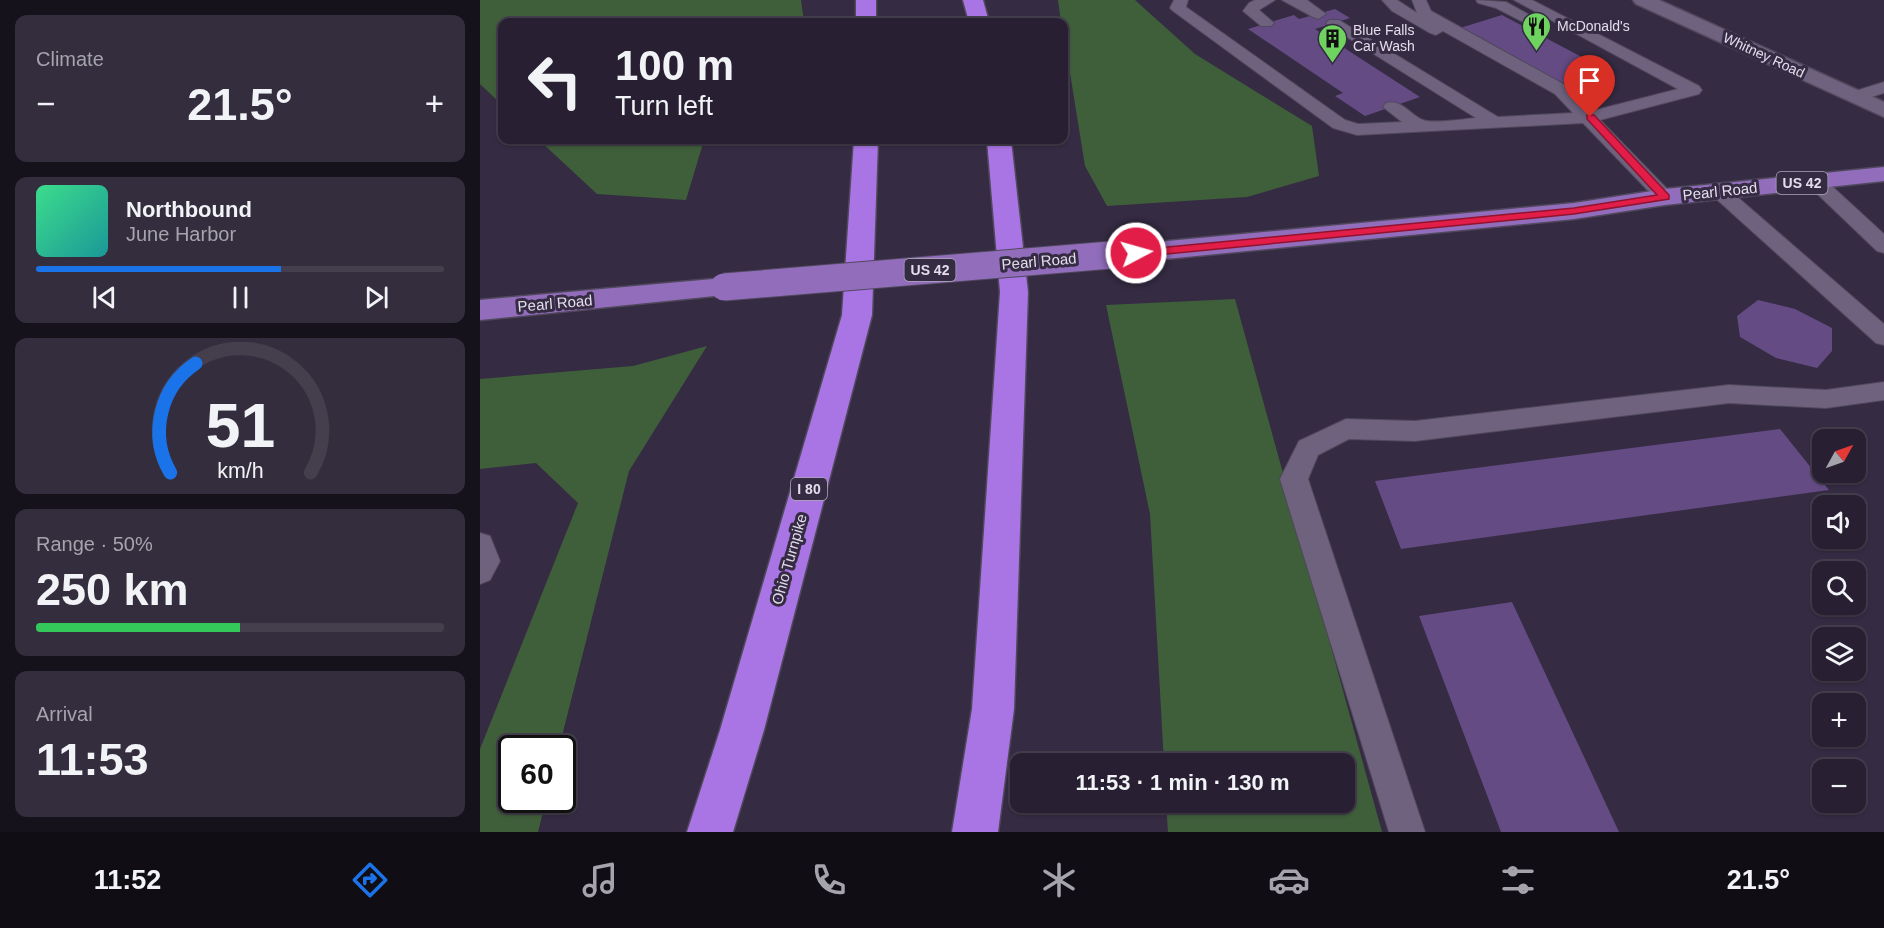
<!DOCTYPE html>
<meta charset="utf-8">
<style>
:root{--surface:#282032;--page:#342d3e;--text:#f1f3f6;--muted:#a5a3ac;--line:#443e4d;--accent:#1a73e8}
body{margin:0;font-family:Helvetica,sans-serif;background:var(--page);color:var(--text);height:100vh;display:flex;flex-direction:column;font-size:22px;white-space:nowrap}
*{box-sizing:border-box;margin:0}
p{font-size:20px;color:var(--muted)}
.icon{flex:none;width:33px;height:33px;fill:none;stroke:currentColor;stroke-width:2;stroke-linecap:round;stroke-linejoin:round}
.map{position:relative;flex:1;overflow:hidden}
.details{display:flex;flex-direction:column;gap:15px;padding:15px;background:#16121c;width:480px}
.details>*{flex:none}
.guide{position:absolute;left:18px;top:18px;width:570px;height:126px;border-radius:12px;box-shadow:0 2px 4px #0004,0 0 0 2px var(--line);background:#282032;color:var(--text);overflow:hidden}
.needle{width:39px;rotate:50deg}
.controls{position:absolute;left:1332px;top:429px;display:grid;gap:12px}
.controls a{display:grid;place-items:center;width:54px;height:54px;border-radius:12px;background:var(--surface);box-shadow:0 2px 4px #0004,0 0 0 2px var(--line);font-size:30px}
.speed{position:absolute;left:18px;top:735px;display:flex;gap:12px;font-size:30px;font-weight:700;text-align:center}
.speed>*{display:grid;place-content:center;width:78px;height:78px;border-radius:50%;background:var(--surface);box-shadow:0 2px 4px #0004,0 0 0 2px var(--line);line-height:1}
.speed .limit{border:3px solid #111;border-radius:9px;background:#fff;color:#111}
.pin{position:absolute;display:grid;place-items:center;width:51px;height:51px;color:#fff;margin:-62px -26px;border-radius:50% 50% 50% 0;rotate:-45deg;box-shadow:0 0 6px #0007}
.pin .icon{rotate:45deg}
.me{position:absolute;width:66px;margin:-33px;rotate:84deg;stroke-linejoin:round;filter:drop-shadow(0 0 4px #0008)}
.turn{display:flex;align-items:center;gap:21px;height:126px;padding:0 18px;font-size:27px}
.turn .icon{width:78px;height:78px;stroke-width:2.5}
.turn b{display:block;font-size:42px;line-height:51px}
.big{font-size:45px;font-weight:700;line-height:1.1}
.details .widget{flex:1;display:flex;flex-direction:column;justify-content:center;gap:9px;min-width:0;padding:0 21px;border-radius:12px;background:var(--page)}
.details .dial{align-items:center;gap:0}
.dial svg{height:156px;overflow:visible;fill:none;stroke:var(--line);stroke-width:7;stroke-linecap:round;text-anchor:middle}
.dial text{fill:var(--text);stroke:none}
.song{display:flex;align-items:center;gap:18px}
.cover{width:72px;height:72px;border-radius:9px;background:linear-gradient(135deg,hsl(150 70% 55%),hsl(180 70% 35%))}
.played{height:6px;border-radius:3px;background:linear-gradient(90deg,var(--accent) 60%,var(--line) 60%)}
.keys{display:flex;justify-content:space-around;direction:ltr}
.heat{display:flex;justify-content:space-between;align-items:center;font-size:33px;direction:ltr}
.charge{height:9px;border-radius:4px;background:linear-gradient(90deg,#34c759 50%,var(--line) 0)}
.trip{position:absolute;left:530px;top:753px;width:345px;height:60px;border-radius:12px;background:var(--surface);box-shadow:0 2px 4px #0004,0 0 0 2px var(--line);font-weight:700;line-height:60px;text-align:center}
.dock{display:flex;height:96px;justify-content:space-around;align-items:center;background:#100d14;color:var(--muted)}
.dock .icon{width:42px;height:42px}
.dock .selected{color:var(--accent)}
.dock b{font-size:27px;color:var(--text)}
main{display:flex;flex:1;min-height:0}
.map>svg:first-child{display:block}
.green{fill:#3f5e3a}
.building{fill:#654b83}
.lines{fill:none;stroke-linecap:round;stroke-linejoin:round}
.service-casing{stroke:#50485c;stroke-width:2}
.tertiary-casing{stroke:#50485c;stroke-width:3}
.primary-casing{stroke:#50485c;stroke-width:3}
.motorway-casing{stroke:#50485c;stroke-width:3}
.service{fill:#6e627e;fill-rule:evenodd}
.tertiary{fill:#6e627e;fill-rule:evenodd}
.primary{fill:#916dbb;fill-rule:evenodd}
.motorway{fill:#a974e3;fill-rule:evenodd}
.primary-bridge-casing{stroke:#50485c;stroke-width:29;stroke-linecap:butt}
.primary-bridge{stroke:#916dbb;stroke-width:27}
.route{fill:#e11d48;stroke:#92132f;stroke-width:1.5}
.labels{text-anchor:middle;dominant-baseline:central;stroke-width:6;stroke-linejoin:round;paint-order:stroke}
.far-poi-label{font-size:14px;fill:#e3ddec;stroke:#352b43;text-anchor:start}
.far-street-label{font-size:14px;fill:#e3ddec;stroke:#352b43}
.shield{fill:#352b43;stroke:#afa8b9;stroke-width:1.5}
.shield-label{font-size:14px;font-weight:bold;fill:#e3ddec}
.street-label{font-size:15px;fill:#e3ddec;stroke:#352b43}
</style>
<main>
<section class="details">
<div class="widget"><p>Climate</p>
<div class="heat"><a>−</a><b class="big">21.5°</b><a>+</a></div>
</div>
<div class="widget">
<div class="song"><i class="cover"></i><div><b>Northbound</b><p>June Harbor</p></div></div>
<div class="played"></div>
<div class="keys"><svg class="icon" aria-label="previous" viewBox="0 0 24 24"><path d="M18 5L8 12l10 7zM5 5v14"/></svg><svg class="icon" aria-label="pause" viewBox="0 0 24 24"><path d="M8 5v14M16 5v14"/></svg><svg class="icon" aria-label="next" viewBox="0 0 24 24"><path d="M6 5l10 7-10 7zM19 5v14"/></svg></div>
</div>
<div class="widget dial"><svg viewBox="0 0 100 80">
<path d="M14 69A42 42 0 1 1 86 69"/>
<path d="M14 69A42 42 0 0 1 27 13" stroke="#1a73e8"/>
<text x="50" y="56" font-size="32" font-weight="700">51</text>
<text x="50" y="72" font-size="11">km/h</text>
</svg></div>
<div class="widget"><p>Range · 50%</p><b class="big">250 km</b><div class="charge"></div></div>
<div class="widget"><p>Arrival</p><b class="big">11:53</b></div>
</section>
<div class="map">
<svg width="1404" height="832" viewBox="0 0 1404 832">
<rect width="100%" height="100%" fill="#352b43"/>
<path class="green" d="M 0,0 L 321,0 L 324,22 L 22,22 L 22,105 L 0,84 Z
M 578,0 L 655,0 L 715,54 L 832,126 L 839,176 L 767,197 L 627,206 L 605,166 L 584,36 L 584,22 L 581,22 Z
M 59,140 L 224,140 L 206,200 L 117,194 Z
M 755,299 L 902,832 L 688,832 L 686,803 L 864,802 L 864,764 L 684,763 L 670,514 L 626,305 Z
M 227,346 L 149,471 L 79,748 L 32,748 L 32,800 L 66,800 L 58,832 L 0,832 L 0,749 L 98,503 L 56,463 L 0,469 L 0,379 L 153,366 Z"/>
<path class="building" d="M 855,9 L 870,18 L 835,29 L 940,97 L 885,116 L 855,96 L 863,93 L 768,29 L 814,15 L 819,19 Z
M 1022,15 L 1134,74 L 1091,90 L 980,28 Z
M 1278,300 L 1315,309 L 1352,328 L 1352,351 L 1337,368 L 1296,358 L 1260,337 L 1257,316 Z
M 1300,429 L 1349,490 L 921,549 L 895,481 Z
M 1032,602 L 1139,832 L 1021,832 L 939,616 Z"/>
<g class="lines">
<defs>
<path id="service" d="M 694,0 L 708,0 L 706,7 L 865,120 L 878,124 L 922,122 L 903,107 L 906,103 C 922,99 930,115 943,120 C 953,124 983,119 996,118 L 849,26 L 846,23 L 849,20 L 859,20 L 1018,117 L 1093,113 L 1075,94 L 963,31 L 956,35 L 950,33 L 912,11 L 902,0 L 917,0 L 937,13 L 932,0 L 946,0 L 951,11 L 1087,86 L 1112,111 L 1198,89 L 1034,0 L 1052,0 L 1219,86 L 1222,90 L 1219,94 L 1120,120 L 1195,197 L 1192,201 L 1178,201 L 1103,123 L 877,135 L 853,128 L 693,11 L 690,8 Z
M 775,0 L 795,0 L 779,10 L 794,23 L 791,26 L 781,26 L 763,11 L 769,3 Z
M 802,0 L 827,0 L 846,14 L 838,19 L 833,17 Z
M 996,0 L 1026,2 L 1064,23 L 1056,28 L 1051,26 L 1016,8 L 998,3 Z
M 1404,82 L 1404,93 L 1375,102 L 1369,101 L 1366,97 L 1369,93 Z
M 1335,175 L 1342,177 L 1404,234 L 1404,253 L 1397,251 L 1328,185 L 1325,181 L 1328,177 Z
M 1240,186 L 1247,188 L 1404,324 L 1404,345 L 1396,343 L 1233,196 L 1230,192 L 1233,188 Z
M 1404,382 L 1404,400 L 1346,408 L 1249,403 L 935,441 L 869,439 L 838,455 L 828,479 L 945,832 L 909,832 L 800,479 L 819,441 L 866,419 L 935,421 L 1249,385 L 1346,390 Z
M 0,533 L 10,536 L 20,561 L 10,580 L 0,584 Z"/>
<path id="tertiary" d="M 1153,0 L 1179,0 L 1404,102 L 1404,117 L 1156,4 Z"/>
<path id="primary" d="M 1404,167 L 1404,181 L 1185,205 L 1094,219 L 655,262 L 645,259 L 641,253 L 645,247 L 655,244 L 1094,203 L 1185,189 Z
M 244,278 L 254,280 L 258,287 L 254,294 L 0,320 L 0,300 Z"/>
<path id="motorway" d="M 376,0 L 396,0 L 396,22 L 376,22 Z
M 483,0 L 503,0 L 509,22 L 489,22 Z
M 374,140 L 398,140 L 392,315 L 284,730 L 253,832 L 207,832 L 240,730 L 362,315 Z
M 507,140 L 531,140 L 548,292 L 534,709 L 518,832 L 472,832 L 492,709 L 520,292 Z"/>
</defs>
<use href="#service" class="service-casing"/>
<use href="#tertiary" class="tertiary-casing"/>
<use href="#primary" class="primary-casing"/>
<use href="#motorway" class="motorway-casing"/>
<use href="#service" class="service"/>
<use href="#tertiary" class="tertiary"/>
<use href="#primary" class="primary"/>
<use href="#motorway" class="motorway"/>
<defs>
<path id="primary-bridge" d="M 244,287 L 655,253"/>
</defs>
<use href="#primary-bridge" class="primary-bridge-casing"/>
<use href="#primary-bridge" class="primary-bridge"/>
</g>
<path class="route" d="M 1107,115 L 1114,115 L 1189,195 L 1189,199 L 1094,214 L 656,257 L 650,253 L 656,250 L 1094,208 L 1177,195 L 1107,119 Z"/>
<defs>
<symbol id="restaurant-pin" viewBox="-11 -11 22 30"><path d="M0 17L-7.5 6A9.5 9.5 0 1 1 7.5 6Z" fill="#6fd360" stroke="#352b43"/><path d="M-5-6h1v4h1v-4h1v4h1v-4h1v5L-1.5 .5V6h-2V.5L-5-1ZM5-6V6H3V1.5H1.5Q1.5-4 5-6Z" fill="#111"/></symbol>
<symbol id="building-pin" viewBox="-11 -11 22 30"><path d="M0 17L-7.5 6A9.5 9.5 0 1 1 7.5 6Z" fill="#6fd360" stroke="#352b43"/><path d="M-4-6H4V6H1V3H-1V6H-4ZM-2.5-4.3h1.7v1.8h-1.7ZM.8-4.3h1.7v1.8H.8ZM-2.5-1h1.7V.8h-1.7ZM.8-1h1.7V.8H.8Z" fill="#111"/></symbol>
</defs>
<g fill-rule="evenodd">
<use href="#restaurant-pin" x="1040" y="10" width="33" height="45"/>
<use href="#building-pin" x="836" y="22" width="33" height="45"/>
</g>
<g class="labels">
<g class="far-poi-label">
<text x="1077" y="26">McDonald's</text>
<text x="873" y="30">Blue Falls<tspan x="873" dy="16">Car Wash</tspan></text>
</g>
<g class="far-street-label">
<text transform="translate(1284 55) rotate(25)">Whitney Road</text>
</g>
<g class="shield">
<rect x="1296.5" y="172" width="51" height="22" rx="4.5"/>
<rect x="424.5" y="259" width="51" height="22" rx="4.5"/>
<rect x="311" y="478" width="36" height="22" rx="4.5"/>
</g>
<g class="shield-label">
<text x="1322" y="183">US 42</text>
<text x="450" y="270">US 42</text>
<text x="329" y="489">I 80</text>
</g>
<g class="street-label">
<text transform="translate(1240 191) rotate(-6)">Pearl Road</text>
<text transform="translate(559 261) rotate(-5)">Pearl Road</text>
<text transform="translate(75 303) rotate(-5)">Pearl Road</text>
<text transform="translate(309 559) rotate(-74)">Ohio Turnpike</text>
</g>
</g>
</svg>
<div class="controls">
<a><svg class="needle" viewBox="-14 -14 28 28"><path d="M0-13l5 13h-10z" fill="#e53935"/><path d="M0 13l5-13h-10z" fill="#a5a3ac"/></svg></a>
<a><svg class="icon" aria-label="sound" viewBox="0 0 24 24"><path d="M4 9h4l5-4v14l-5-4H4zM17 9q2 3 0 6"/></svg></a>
<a><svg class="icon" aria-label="search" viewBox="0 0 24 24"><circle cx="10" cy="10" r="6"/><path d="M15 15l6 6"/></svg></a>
<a><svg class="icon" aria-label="layers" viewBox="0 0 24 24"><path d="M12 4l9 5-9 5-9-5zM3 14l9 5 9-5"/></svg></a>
<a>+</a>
<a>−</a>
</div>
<div class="speed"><div class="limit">60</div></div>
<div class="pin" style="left:1110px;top:117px;background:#d93025"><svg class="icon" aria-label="arrive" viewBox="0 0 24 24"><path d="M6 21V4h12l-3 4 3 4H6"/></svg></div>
<svg class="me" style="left:656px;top:253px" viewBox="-20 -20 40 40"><circle r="17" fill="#e11d48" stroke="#fff" stroke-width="3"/><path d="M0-11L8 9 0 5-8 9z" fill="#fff"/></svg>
<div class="trip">11:53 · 1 min · 130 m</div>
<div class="guide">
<div class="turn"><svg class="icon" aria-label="left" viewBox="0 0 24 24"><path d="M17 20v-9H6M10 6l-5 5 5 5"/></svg><div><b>100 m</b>Turn left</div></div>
</div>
</div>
</main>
<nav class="dock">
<b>11:52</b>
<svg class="icon selected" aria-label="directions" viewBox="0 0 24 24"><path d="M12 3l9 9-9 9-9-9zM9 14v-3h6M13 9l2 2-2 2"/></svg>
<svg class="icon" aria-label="music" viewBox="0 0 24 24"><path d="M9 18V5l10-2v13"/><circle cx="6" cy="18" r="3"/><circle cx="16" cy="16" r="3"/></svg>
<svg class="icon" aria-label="phone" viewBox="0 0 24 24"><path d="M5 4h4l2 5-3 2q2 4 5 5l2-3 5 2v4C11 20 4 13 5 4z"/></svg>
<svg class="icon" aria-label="climate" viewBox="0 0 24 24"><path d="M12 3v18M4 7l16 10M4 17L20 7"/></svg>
<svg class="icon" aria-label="car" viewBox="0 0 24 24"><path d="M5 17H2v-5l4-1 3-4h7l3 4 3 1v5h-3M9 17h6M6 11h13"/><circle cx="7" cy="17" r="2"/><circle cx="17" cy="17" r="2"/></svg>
<svg class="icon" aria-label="filters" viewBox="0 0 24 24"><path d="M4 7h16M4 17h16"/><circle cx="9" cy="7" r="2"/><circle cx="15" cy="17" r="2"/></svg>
<b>21.5°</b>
</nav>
